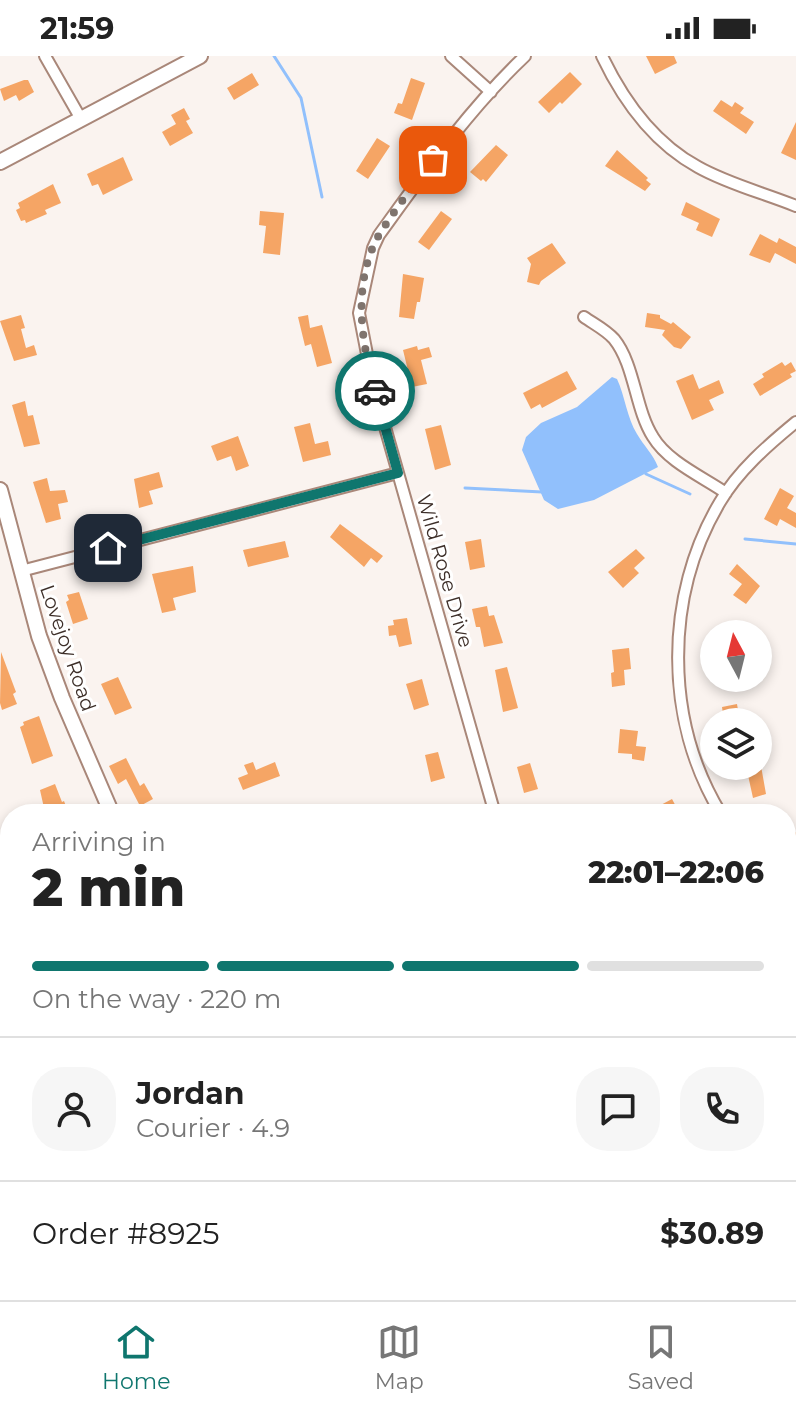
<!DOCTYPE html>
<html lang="en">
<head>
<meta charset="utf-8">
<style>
	:root { --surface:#fff; --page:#f6f6f6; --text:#222; --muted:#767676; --line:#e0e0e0; --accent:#0f766e }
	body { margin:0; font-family:Montserrat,sans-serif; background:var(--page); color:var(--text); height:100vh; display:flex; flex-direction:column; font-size:30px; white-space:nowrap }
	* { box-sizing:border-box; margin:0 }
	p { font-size:26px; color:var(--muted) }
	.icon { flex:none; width:44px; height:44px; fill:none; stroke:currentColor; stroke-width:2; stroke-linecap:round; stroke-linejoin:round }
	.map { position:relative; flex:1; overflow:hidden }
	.details { position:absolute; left:0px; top:748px; width:796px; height:496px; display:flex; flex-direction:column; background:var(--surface); border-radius:32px 32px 0 0; box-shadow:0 4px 12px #0003 }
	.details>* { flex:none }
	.needle { width:52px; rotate:353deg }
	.fabs { position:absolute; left:700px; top:564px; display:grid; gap:16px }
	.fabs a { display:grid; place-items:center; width:72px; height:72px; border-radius:50%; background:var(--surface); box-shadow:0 4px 12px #0003; font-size:40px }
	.pin { position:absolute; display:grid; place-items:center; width:68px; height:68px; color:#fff; margin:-34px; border-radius:16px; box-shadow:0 4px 12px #0006 }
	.courier { position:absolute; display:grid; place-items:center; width:80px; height:80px; margin:-40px; border:6px solid #0f766e; border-radius:50%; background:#fff; color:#222; box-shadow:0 2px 10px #0007 }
	.summary em { font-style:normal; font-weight:800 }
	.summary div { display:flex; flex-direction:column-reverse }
	.summary { display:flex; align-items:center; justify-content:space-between; height:136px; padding:0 32px }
	h1 { font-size:52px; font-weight:800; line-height:60px }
	.bar { display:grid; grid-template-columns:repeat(4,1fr); gap:12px 8px; align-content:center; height:96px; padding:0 32px }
	.bar i { height:10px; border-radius:6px; background:var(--line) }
	.bar .selected { background:var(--accent) }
	.bar p { grid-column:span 4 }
	.line { display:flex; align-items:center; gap:20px; padding:0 32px; border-top:2px solid var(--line) }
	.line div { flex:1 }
	.round { display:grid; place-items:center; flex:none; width:84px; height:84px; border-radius:32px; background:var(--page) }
	.status { display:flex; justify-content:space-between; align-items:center; height:56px; padding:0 40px; background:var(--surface); direction:ltr }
	.status svg { height:22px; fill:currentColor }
	.tab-bar { display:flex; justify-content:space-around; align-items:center; height:112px; border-top:2px solid var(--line); background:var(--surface); font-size:22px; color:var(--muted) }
	.tab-bar a { display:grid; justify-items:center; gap:4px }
	.tab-bar .selected { color:var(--accent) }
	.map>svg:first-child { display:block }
	.green { fill:#9eda8b }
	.water { fill:#91c0fc }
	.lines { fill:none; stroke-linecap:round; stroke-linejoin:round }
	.stream { stroke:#91c0fc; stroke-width:3 }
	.building { fill:#f5a565 }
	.service-casing { stroke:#a98779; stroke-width:9 }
	.minor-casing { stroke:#a98779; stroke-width:14 }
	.secondary-casing { stroke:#a98779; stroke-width:18 }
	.service { stroke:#fff; stroke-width:5 }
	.minor { stroke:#fff; stroke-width:10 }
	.secondary { stroke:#fff; stroke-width:14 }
	.done { stroke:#7f746e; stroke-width:8; stroke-dasharray:0 14.4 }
	.route { stroke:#0f766e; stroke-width:10 }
	.labels { text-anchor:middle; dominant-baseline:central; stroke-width:6; stroke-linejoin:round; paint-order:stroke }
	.street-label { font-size:20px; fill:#3d2f29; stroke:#fff }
</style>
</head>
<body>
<div class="status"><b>21:59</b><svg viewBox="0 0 49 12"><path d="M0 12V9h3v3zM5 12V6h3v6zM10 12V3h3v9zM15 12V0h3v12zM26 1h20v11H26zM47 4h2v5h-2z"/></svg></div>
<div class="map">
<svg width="796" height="1244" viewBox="0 0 796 1244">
	<rect width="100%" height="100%" fill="#faf3ef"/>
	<path class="green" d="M796,984V1180L786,1169V990Z
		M10,1151V1234H112L115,1244H0V1154Z"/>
	<path class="water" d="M612,321L617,323C625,340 627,362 637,378C644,390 653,398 658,411L594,444L558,453L544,444L522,394L526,381L541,367L577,351Z"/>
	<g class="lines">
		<path class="stream" d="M274,0L301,42L322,141
			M646,418L690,438
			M465,432L542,436
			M745,483L796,488"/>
	</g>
	<path class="building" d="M646,0H674L677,7L655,18Z
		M570,16L582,28L562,48L560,46L549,57L538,46Z
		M252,17L259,29L234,44L227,32Z
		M411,22L425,27L412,64L394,57L398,47L402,48Z
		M24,24H28L34,36L19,45L16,39L4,45L0,33Z
		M721,44L732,51L735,46L744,52L740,57L754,66L746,78L713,55Z
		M184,52L190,63L186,65L193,77L170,90L162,76L176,68L171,59Z
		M796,66V104L781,97Z
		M377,82L390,90L368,123L356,115Z
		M496,89L508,99L486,126L483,123L481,125L470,116Z
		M617,94L648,122L646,124L651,128L645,135L605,110Z
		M123,101L133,124L103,139L98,128L92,130L87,118Z
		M53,128L61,147L45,154L47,158L26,167L25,164L21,165L16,154L20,152L18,147Z
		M686,146L720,163L712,181L696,174L699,167L681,159Z
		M260,155L284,157L280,199L263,197L266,170L259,169Z
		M441,155L452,163L429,194L418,186Z
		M760,178L777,187L779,182L796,191V208L775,197L770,207L749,199Z
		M552,187L566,207L541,225L539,229L527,226L531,208L527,202Z
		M403,218L424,222L420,246H417L414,263L399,261Z
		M647,257L660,259V262L671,268L673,266L691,281L681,293L674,291L662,279L665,274L645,271Z
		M21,259L25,272L21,273L26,292L34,289L37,299L14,305L0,265Z
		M308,259L310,272L322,269L332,307L317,311L311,288L305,290L298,261Z
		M417,290L418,294L429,291L432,301L421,304L427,328L412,331L403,294Z
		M782,306L785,310L791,306L796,315L790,318L792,321L760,340L753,328L764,321L762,318Z
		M567,315L577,333L542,352L540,348L531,353L523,337Z
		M693,318L699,333L719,324L724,337L709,344L714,354L692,364L676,325Z
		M25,345L28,360L33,359L40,388L24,391L12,349Z
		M310,367L315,388L328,385L331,399L303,406L294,371Z
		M441,369L451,409L435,414L425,373Z
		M238,380L249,410L236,415L231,400L217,405L211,390Z
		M159,416L163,431L149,435L153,448L139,452L134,423Z
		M47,422L50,435L65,434L68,446L58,448L61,463L46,467L33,426Z
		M780,432L794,440L787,452L796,457V472L780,463L777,470L764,463Z
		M340,468L383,500L377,507L371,502L364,511L330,481Z
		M481,483L485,511L470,514L465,486Z
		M285,485L289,501L248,511L243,494Z
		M636,493L645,502L634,512L639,517L623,532L608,516Z
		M737,508L760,530L746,548L733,539L742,528L729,518Z
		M193,510L196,536L173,542L176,554L162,557L152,518Z
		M79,536L88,563L73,568L66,546L69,544L67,539Z
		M487,550L489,560L494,559L503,587L484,591L480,571H476L472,553Z
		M407,562L412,588L399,591L396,579L389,580L388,570L394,569L393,564Z
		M722,567L741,568V578H721Z
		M629,592L631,613L624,614L625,629L612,631L611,617L614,616L612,594Z
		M1,596L16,636L13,638L17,648L2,654L0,647Z
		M507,611L518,652L503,656L495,614Z
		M118,621L132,652L115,659L101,628Z
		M422,623L429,649L414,654L406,628Z
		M737,648L740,666H724L722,651Z
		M39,660L53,700L32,708L20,671L24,669L23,666Z
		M620,673L638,675L636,690L646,691L644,705L632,703V698L618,697Z
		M438,696L445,722L431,726L425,699Z
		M126,702L140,730L144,727L153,743L140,750L126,723L118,728L109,710Z
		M253,706L256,714L275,706L280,720L243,734L238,722L248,718L244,709Z
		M530,707L538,733L524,737L517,711Z
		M746,710H761L766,738L753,742Z
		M55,728L62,746L64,745L69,758H49L46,751L44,752L40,734Z
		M672,743L680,758H660L657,751Z
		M796,776V804L786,790V783Z
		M280,1234H309L286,1244Z
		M367,1234H399L376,1244H365L362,1236Z"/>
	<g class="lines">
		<g class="service-casing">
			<path id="service" d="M0,797L10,819
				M0,994L10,990
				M0,1129L10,1125"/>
		</g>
		<g class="minor-casing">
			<path id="minor" d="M45,0L81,63
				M451,0L491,36
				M602,0C623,44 654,87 698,111C728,128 764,137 796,150
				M584,261C594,268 606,274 614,283C635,309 635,353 653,381C668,406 703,421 726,437
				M21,515L398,417
				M282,758L295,755L304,758
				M495,758L373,329L359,257L373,192L379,179C424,117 469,53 525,0
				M721,758C664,664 664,540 720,446C738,415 768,389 796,366
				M786,852L796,866
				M786,879L796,871
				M669,1244L676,1234"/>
		</g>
		<g class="secondary-casing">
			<path id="secondary" d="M0,106L200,0
				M0,434L39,580L62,642L112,758
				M326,1234L330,1244"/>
		</g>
		<use href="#service" class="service"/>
		<use href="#minor" class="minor"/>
		<use href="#secondary" class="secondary"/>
	</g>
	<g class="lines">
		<path class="done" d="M375,335C361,286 352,226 379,179C395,153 415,128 433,104"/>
		<path class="route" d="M108,492L398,417L375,335"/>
	</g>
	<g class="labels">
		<g class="street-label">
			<text transform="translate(445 515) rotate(74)">Wild Rose Drive</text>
			<text transform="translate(68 592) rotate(71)">Lovejoy Road</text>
		</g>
	</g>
</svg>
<div class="fabs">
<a><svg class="needle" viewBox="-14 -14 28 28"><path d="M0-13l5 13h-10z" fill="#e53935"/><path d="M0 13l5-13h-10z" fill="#767676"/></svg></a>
<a><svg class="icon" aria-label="layers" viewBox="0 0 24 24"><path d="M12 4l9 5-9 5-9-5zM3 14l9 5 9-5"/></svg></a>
</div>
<div class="pin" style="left:433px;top:104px;background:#ea580c"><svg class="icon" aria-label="bag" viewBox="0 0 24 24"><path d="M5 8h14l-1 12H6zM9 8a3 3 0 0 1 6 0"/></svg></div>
<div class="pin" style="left:108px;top:492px;background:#1f2937"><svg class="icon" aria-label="home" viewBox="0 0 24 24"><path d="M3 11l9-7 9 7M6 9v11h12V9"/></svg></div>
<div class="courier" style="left:375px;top:335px"><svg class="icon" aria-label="car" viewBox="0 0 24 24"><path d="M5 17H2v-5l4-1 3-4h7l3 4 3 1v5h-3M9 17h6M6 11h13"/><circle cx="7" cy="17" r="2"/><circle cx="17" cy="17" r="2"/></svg></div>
<section class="details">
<div class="summary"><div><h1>2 min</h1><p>Arriving in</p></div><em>22:01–22:06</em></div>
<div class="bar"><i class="selected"></i><i class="selected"></i><i class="selected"></i><i></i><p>On the way · 220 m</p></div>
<div class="line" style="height:144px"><a class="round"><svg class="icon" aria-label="person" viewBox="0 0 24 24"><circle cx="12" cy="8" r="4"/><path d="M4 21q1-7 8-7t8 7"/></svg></a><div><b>Jordan</b><p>Courier · 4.9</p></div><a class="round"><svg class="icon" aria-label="chat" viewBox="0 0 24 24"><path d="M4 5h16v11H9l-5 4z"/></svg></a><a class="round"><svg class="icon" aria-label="phone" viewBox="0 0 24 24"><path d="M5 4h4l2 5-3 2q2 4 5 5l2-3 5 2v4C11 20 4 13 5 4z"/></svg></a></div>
<div class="line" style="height:104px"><div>Order #8925</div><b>$30.89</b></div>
</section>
</div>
<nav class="tab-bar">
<a class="selected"><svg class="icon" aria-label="home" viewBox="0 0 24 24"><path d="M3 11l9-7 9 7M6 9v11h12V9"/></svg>Home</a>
<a><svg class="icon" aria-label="map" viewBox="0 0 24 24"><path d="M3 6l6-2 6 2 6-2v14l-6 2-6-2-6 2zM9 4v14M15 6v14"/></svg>Map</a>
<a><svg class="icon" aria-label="saved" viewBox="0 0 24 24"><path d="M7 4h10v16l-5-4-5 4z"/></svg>Saved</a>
</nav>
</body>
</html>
